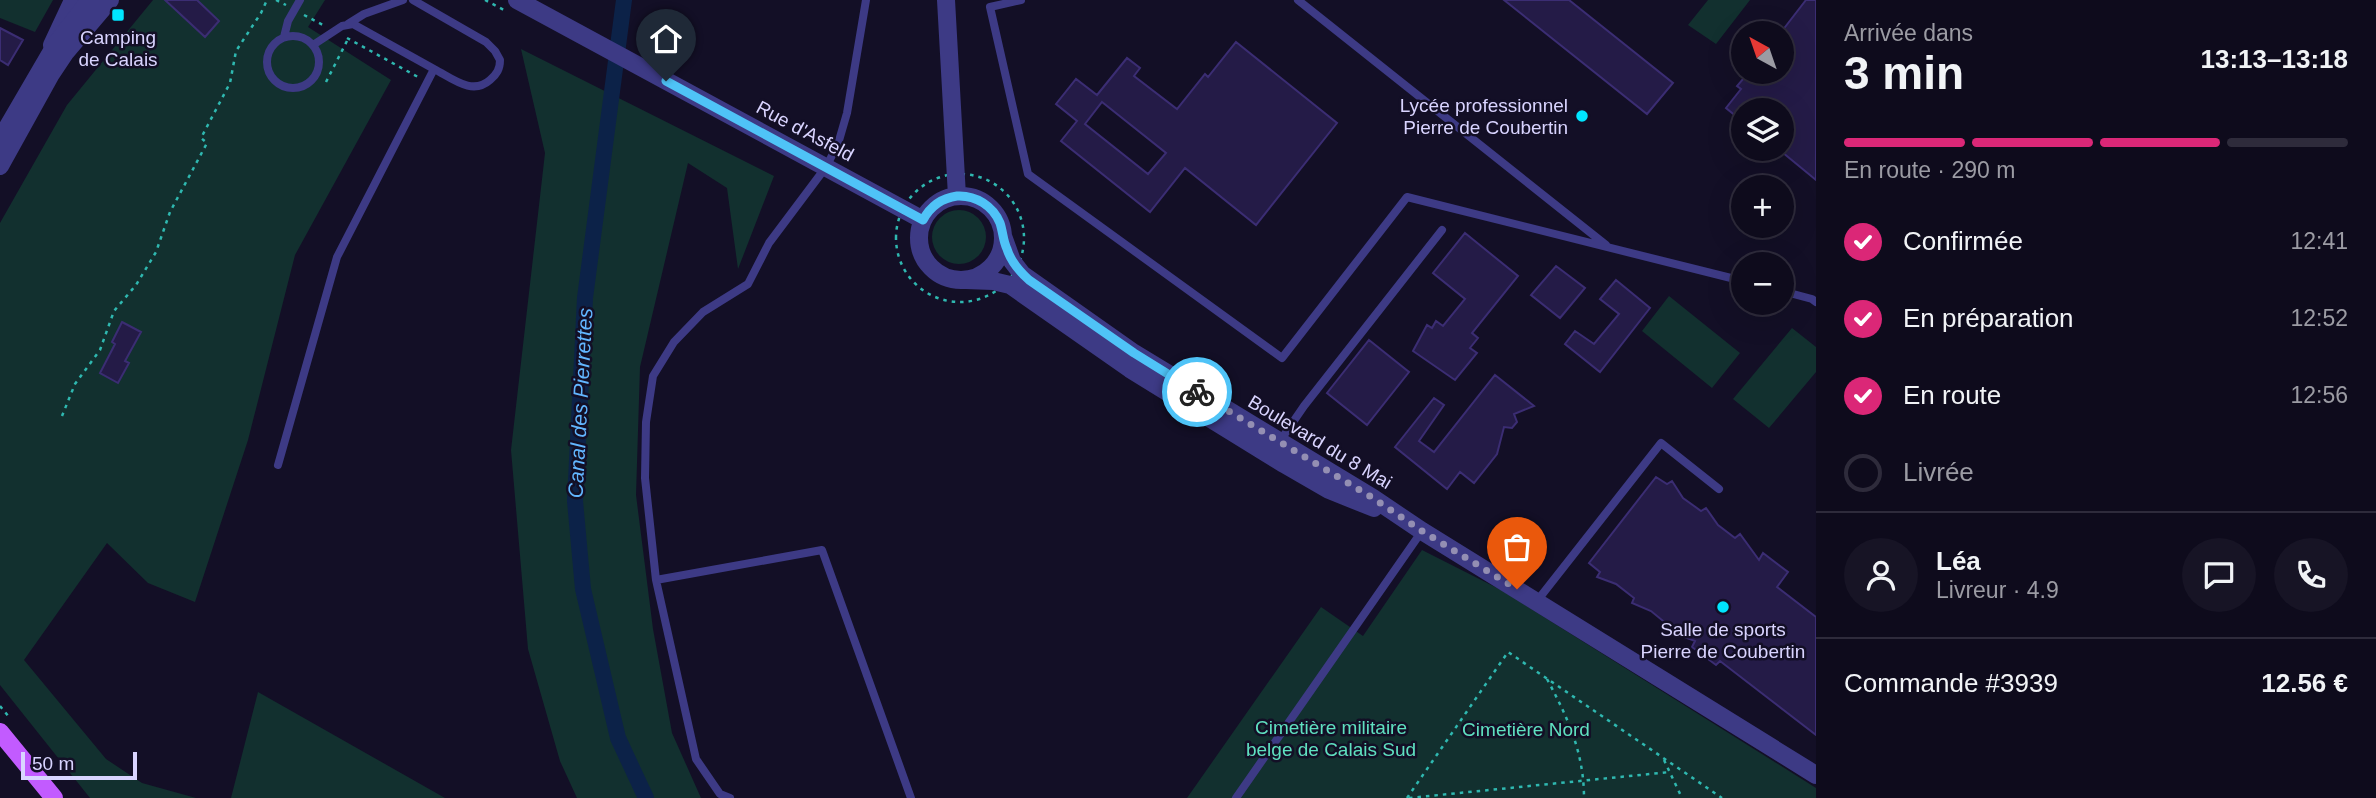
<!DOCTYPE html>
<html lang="fr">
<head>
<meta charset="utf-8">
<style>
	:root { --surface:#0e0b1c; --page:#171425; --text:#f1f3f6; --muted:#9b9ba3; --line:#2e2b3b; --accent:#db2777 }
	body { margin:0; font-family:Helvetica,sans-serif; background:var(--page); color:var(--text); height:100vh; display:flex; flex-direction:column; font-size:26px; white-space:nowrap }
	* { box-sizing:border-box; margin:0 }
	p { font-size:23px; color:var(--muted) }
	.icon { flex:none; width:38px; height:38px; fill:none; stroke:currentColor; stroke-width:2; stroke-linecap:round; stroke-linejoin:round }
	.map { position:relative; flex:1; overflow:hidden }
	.sheet { display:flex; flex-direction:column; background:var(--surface); width:560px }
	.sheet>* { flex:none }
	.needle { width:46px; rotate:320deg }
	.controls { position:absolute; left:1731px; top:21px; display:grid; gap:14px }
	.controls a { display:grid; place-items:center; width:63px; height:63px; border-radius:50%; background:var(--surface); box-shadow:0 7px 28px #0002,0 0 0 2px var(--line); font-size:35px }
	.scale { position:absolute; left:21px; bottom:18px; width:116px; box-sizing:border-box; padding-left:7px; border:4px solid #d9d4ff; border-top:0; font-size:19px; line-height:24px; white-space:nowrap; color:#d9d4ff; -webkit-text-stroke:5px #130f26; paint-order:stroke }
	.pin { position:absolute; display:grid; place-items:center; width:60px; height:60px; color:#fff; margin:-72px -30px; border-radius:50% 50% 50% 0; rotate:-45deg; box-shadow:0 0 7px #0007 }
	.pin .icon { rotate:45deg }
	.courier { position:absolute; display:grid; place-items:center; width:70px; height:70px; margin:-35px; border:5px solid #4fc3f7; border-radius:50%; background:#fff; color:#222; box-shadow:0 2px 9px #0007 }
	.headline em { font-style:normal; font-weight:700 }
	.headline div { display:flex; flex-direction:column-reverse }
	.headline { display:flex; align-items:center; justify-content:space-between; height:119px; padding:0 28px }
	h1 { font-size:46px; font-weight:700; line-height:52px }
	.bar { display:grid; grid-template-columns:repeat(4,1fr); gap:10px 7px; align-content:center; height:84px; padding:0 28px }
	.bar i { height:9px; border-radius:5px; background:var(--line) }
	.bar .active { background:var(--accent) }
	.bar p { grid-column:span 4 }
	.line { display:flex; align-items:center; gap:18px; padding:0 28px; border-top:2px solid var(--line) }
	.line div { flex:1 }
	.round { display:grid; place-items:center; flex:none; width:74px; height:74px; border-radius:37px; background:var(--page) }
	ol { padding:0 28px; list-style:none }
	li { display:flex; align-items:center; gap:21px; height:77px }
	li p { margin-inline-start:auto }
	li .icon { padding:7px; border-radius:50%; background:var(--accent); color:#fff; stroke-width:4 }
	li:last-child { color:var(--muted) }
	li i { width:38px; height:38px; border:4px solid var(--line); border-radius:50% }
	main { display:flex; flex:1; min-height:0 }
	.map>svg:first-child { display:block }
	.green { fill:#12302f }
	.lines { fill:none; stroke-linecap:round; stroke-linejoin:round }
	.canal { stroke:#0c2248; stroke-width:16 }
	.building { fill:#241b47; stroke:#3b2d73; stroke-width:2; fill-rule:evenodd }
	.path { stroke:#2fb8b0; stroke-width:2.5; stroke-dasharray:3.5 5; stroke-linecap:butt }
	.service { stroke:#3d3a85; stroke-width:8 }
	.minor { stroke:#3d3a85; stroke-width:16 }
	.tertiary { stroke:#3d3a85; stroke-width:18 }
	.primary { stroke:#c25bff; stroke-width:18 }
	.done { stroke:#948fb3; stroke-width:7; stroke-dasharray:0 12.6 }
	.route { stroke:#4fc3f7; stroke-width:9 }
	.poi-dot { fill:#00e5ff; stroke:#130f26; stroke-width:2.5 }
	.labels { text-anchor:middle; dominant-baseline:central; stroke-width:5; stroke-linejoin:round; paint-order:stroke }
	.poi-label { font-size:19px; fill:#d9d4ff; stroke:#130f26 }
	.street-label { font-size:19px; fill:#d9d4ff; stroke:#130f26 }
	.park-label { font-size:19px; fill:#5fe0c0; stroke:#130f26 }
	.water-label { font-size:21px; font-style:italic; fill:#62b6ff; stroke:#130f26 }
</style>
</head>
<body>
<main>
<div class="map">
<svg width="1816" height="798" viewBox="0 0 1816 798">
	<rect width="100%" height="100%" fill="#130f26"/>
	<path class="green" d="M0,0H53L35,32L0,18Z
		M153,0H325L308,27L391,80L295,255L248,440L195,602L148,583L107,543L24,660L106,759L142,783L196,798H90L0,685V223L67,105Z
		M1708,0H1750L1716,44L1688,25Z
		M521,49L774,176L738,269L727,188L688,163L640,367L636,495L653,629L672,733L701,798H577L560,761L528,649L511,450L545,153Z
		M932 237a27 27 0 1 1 54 0a27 27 0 1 1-54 0Z
		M1669,296L1740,353L1712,388L1642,331Z
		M1792,328L1816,347V372L1769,428L1733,399Z
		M1422,550L1501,590L1816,788V798H1187L1321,607L1363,636Z
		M258,692L445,798H231Z"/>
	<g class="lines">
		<path class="canal" d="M624,0L585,298L575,501L583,589L618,738L646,798"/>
	</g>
	<path class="building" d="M165,0H197L219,21L205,37Z
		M1504,0H1569L1673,83L1647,114Z
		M1806,0H1816V180L1782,152V110H1743V122L1726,108L1741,89L1737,86L1749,72H1782V31Z
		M0,28L23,40L8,65L0,60Z
		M1236,42L1337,123L1256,225L1185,168L1150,212L1061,141L1077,121L1056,104L1076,79L1097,95L1127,58L1140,68L1134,76L1177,109L1205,74L1208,77ZM1102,102L1166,153L1148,174L1085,124Z
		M1465,233L1518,276L1472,333L1478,338L1470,348L1477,353L1455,380L1413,351L1427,325L1432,328L1436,321L1443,326L1465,299L1433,273Z
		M1556,266L1585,288L1560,318L1531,295Z
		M1616,280L1650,308L1600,372L1565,344L1575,331L1594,344L1619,314L1600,299Z
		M122,322L141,332L125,361L129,363L118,383L100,373L115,344L112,342Z
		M1369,340L1409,372L1367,425L1327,393Z
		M1495,375L1534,406L1514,414L1517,422L1512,428L1504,427L1497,454L1474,483L1460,472L1447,489L1395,447L1434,398L1444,405L1419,441L1434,452Z
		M1656,477L1667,484L1672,481L1683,498L1701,511L1706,508L1718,525L1735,538L1740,534L1759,560L1763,553L1788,572L1777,587L1816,617V735L1720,661L1716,665L1692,647L1695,641L1666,630L1668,625L1651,611L1632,603L1634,598L1616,584L1597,577L1600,572L1589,563Z"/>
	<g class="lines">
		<path class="path" d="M276,0L286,5
			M485,0L504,10
			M304,15L323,25
			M347,38L418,77
			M326,82L348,39
			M896 238a64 64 0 1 1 128 0a64 64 0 1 1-128 0Z
			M62,416L75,384L100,350L114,311L136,285L156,252L170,212L207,143L201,138L230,83L236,51L261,13L267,0
			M1547,679C1568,718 1584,753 1584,798
			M0,706L9,717
			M1664,760L1682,798
			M1407,798L1508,652L1722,798
			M1409,798L1670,772"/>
		<path class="service" d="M413,0L486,42L495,51L500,60C500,69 497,74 490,80C472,96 452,78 434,69
			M866,0L847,113L838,144L826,167L769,243L748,284L703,312L674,342L653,376L646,422L645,478L656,580L822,550L911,798
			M1021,0L990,7L1028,174L1282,358L1407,197L1743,281
			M1298,0L1606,245
			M348,24L364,14L403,0
			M267 62a26 26 0 1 1 52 0a26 26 0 1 1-52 0Z
			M284,37L288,21L300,0
			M1782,291L1812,299L1816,302
			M1280,441L1304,406L1442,230
			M278,465L337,257L434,69L353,24L342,26L313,45
			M656,580L696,759L720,794L730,798
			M1537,601L1661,443L1719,489
			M1236,798L1422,531"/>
		<path class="minor" d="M51,45L72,0"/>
		<path class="tertiary" d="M517,0L923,220
			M946,0L957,196
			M0,140L56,44L90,0
			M0,166L51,74L65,53L110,0
			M919 238a42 42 0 1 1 84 0a42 42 0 1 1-84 0Z
			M1003,236L1012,261L1022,274L1134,353L1373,498L1422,531L1816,775
			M966,280L993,281L1010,285L1130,369L1284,464L1329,490L1374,508"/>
		<path class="primary" d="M0,732L54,798"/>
	</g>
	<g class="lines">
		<path class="done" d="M1197,392L1373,498L1422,531L1517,589"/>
		<path class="route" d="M666,81L923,220C930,207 942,198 957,196C976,195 993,206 1000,223C1003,232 1003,241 1007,249C1011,262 1019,271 1029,280L1134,353L1197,392"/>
	</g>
	<g class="poi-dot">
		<rect x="111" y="8" width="14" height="14" rx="3.5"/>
		<circle cx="1582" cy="116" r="7"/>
		<circle cx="1723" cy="607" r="7"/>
	</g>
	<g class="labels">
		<g class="poi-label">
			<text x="118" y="37">Camping<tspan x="118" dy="22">de Calais</tspan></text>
			<text x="1568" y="105" text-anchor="end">Lycée professionnel<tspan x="1568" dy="22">Pierre de Coubertin</tspan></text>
			<text x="1723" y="629">Salle de sports<tspan x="1723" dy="22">Pierre de Coubertin</tspan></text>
		</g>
		<g class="street-label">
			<text transform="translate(805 131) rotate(28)">Rue d'Asfeld</text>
			<text transform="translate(1320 442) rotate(31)">Boulevard du 8 Mai</text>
		</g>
		<g class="park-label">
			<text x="1331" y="727">Cimetière militaire<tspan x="1331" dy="22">belge de Calais Sud</tspan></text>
			<text x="1526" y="729">Cimetière Nord</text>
		</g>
		<g class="water-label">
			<text transform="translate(580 403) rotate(-87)">Canal des Pierrettes</text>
		</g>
	</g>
</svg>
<div class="controls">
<a><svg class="needle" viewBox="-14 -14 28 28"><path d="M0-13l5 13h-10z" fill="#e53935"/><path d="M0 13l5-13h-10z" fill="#9b9ba3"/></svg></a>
<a><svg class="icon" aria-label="layers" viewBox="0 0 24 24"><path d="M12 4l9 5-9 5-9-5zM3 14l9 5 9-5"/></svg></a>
<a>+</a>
<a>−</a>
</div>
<div class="scale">50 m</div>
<div class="pin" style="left:1517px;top:589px;background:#ea580c"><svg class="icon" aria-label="bag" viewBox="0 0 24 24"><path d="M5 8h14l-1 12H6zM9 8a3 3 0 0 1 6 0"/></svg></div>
<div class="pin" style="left:666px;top:81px;background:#1f2937"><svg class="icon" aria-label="home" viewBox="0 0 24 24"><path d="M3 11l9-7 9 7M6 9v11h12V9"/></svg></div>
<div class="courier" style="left:1197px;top:392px"><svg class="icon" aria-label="bike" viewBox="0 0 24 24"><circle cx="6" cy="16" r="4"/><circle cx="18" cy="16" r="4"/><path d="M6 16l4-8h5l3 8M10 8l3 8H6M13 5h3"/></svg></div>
</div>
<section class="sheet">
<div class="headline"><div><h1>3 min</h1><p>Arrivée dans</p></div><em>13:13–13:18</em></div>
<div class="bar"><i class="active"></i><i class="active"></i><i class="active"></i><i></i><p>En route · 290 m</p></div>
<ol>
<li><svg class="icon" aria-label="check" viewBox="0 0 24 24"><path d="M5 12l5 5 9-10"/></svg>Confirmée<p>12:41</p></li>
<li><svg class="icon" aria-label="check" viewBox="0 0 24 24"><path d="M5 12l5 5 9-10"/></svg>En préparation<p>12:52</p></li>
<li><svg class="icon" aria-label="check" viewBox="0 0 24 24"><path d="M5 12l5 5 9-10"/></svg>En route<p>12:56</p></li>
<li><i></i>Livrée</li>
</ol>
<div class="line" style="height:126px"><a class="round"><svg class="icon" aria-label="person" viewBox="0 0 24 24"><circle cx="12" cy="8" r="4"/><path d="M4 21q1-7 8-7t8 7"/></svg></a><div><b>Léa</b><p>Livreur · 4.9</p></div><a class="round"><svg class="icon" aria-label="chat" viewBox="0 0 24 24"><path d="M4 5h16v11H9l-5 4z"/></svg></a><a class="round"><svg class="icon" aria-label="phone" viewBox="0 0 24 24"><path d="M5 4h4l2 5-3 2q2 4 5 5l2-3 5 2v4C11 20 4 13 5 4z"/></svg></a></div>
<div class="line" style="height:91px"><div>Commande #3939</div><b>12.56 €</b></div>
</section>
</main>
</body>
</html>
